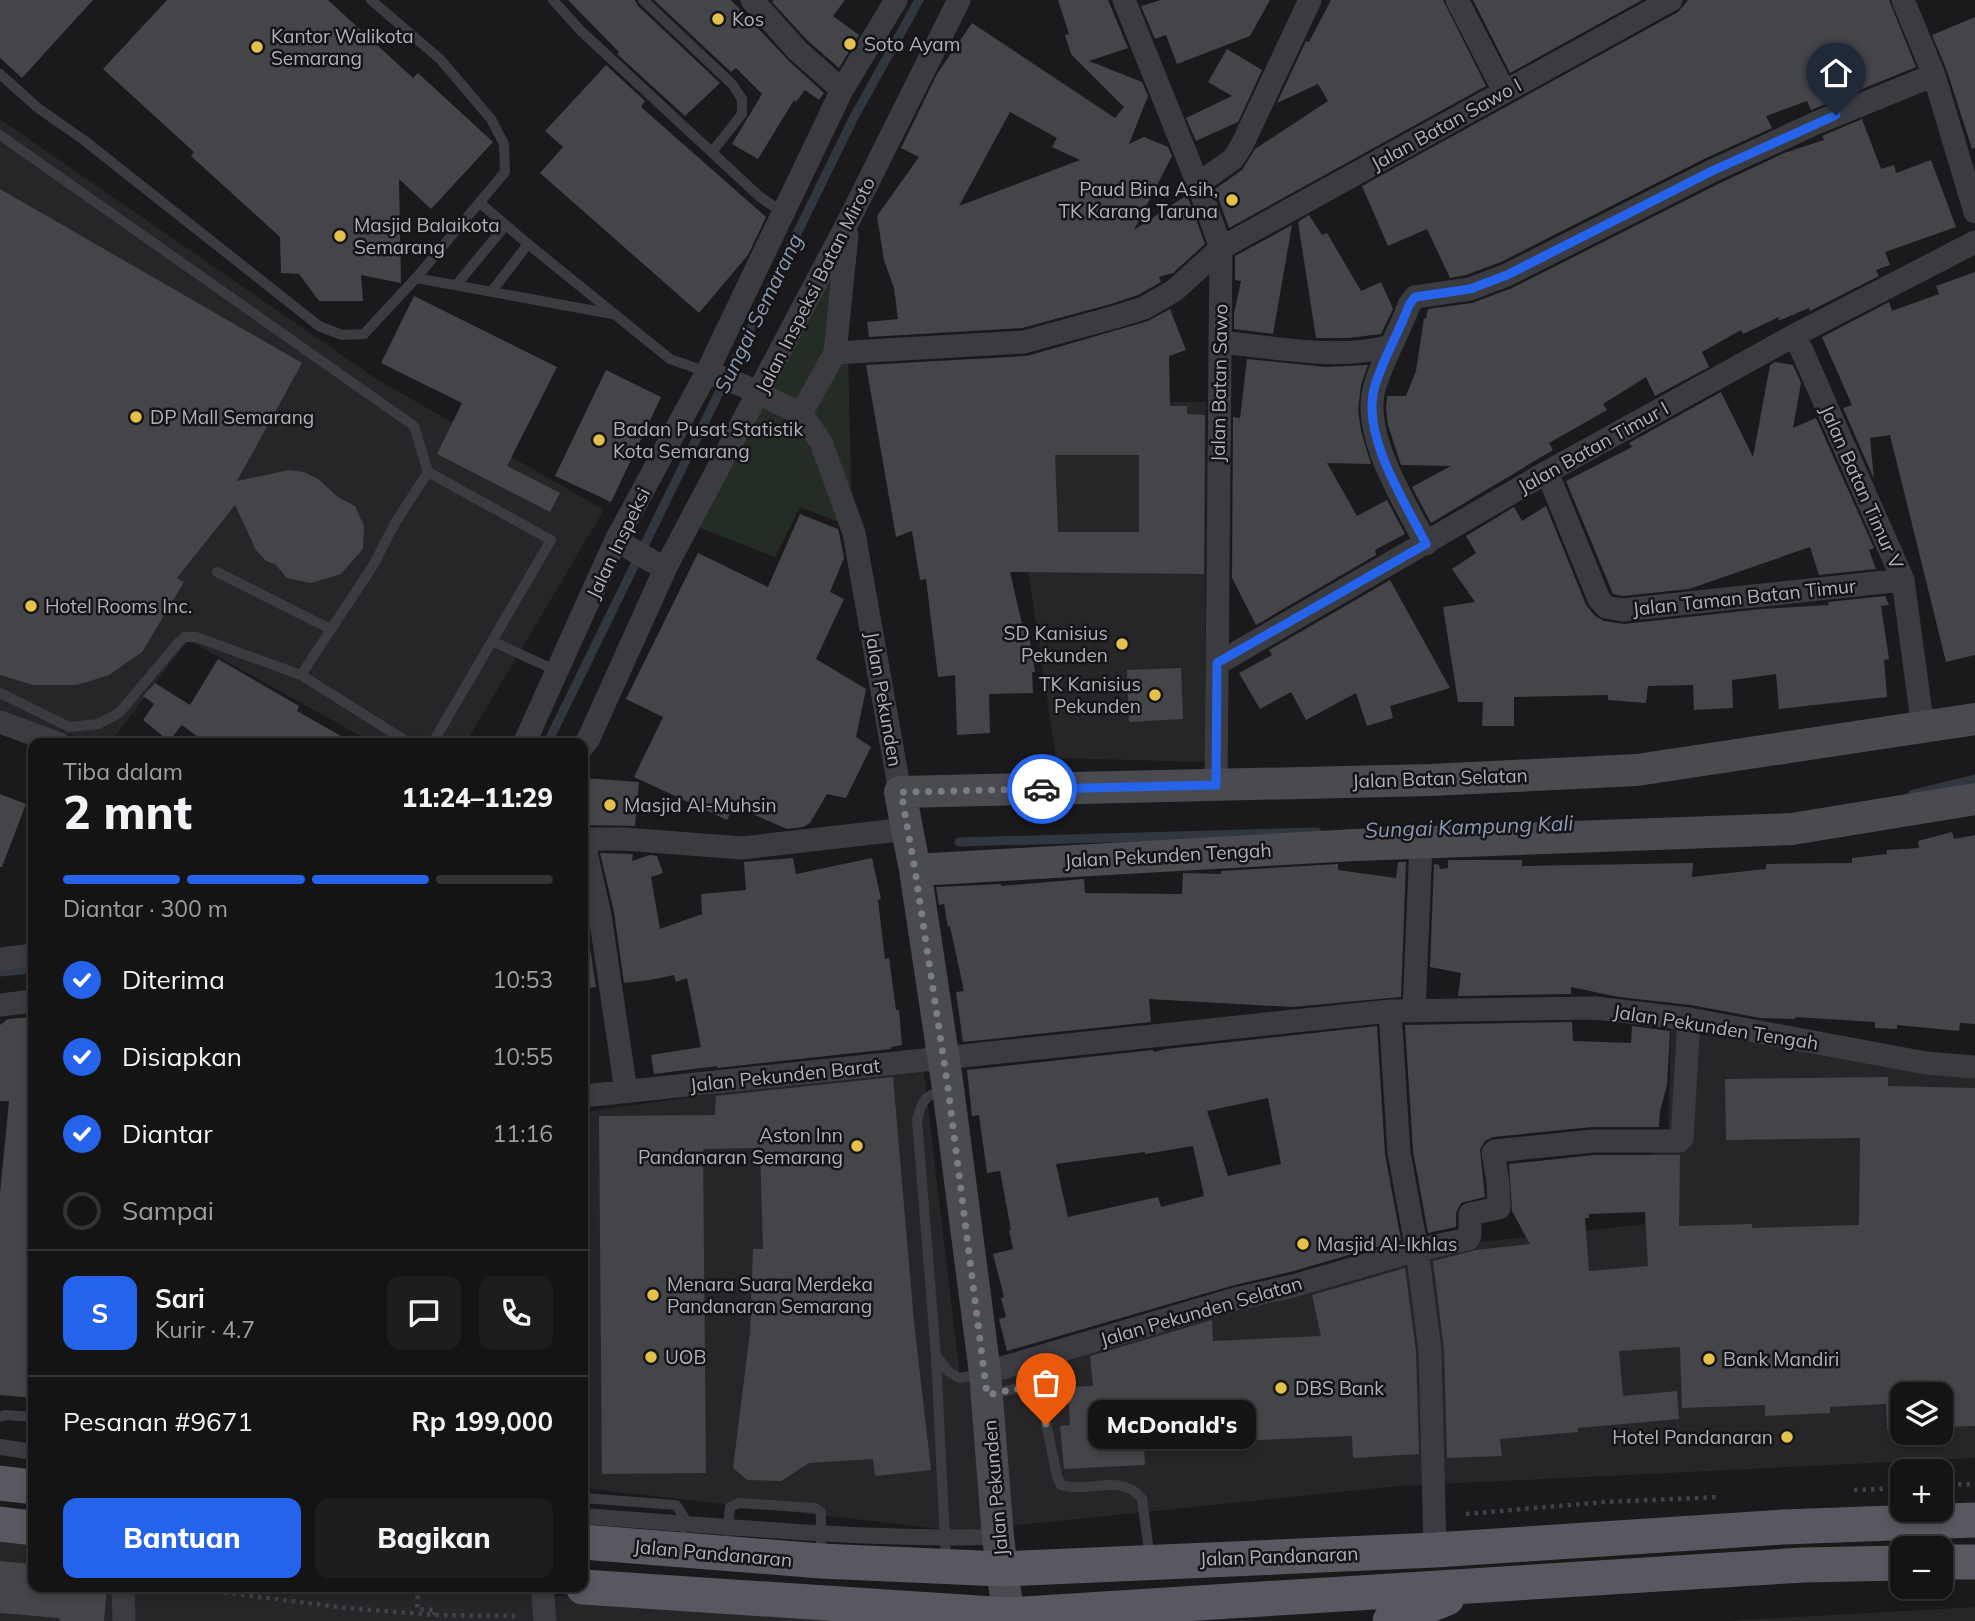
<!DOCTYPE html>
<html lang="id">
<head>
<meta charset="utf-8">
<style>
	:root { --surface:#141415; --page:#1d1d1e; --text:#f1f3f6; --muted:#9d9ea0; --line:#333334; --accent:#2563eb }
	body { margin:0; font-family:Mulish,sans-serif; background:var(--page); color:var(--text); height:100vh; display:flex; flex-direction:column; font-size:26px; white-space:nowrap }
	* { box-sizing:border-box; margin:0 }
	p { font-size:23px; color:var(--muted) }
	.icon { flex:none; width:38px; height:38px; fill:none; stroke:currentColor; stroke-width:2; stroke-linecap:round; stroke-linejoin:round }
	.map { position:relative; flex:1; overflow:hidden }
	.sheet { position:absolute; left:28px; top:738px; width:560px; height:854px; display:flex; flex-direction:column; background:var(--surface); border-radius:14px; box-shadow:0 4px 10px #0003,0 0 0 2px var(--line) }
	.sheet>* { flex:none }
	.buttons { position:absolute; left:1890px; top:1382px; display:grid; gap:14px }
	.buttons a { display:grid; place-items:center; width:63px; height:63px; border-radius:14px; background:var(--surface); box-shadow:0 4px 10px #0003,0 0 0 2px var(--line); font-size:35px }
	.pin { position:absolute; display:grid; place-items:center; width:60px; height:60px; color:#fff; margin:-72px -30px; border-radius:50% 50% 50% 0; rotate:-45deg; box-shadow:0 0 7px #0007 }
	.pin .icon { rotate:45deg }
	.courier { position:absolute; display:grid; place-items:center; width:70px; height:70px; margin:-35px; border:5px solid #2563eb; border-radius:50%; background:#fff; color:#222; box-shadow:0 2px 9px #0007 }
	.bubble { position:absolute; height:49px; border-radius:14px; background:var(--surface); box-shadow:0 4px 10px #0003,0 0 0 2px var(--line); font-size:23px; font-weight:800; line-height:49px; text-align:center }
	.summary em { font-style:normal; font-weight:800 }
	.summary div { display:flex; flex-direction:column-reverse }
	.summary { display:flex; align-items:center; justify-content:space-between; height:119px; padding:0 35px }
	h1 { font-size:46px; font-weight:800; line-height:52px }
	.bar { display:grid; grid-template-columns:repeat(4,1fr); gap:10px 7px; align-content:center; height:84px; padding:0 35px }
	.bar i { height:9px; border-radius:5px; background:var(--line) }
	.bar .selected { background:var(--accent) }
	.bar p { grid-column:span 4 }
	.line { display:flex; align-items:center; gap:18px; padding:0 35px; border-top:2px solid var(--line) }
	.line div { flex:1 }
	.round { display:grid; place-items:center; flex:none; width:74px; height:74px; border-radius:14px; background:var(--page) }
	ol { padding:0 35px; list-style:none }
	li { display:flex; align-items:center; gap:21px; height:77px }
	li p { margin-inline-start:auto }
	li .icon { padding:7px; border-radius:50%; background:var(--accent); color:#fff; stroke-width:4 }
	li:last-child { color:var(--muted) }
	li i { width:38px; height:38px; border:4px solid var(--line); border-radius:50% }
	.primary-button { display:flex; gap:14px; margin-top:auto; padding:14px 35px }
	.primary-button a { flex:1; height:80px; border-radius:14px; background:var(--accent); color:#fff; font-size:28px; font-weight:800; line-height:80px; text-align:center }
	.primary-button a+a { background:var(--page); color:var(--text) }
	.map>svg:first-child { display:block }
	.built { fill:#262629; fill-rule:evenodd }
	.green { fill:#242c26 }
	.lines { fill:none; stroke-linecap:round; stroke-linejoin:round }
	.stream { stroke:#31373f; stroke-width:9 }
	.building { fill:#444549; fill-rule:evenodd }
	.path { stroke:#414248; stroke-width:4.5; stroke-dasharray:3.5 5; stroke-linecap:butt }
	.service { stroke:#3b3c41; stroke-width:10 }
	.pedestrian { stroke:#3b3c41; stroke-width:16 }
	.minor { stroke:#3b3c41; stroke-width:23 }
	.secondary { stroke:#4a4a51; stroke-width:32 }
	.primary { stroke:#585860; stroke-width:35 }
	.done { stroke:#7a7c83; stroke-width:7; stroke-dasharray:0 12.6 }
	.route { stroke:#2563eb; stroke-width:9 }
	.poi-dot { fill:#e4c14a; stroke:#151517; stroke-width:2.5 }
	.labels { text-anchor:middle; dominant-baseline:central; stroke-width:5; stroke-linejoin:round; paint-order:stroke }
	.poi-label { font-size:19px; fill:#aeb0ba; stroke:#151517; text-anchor:start }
	.street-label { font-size:19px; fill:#aeb0ba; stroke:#151517 }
	.water-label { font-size:21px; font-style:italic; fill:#889ab2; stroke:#151517 }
</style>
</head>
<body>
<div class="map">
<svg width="1975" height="1621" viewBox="0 0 1975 1621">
	<rect width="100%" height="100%" fill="#1a1a1c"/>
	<path class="built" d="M0,119L375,378L604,510L465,744H375L188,640L109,744L94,742L25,722L0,711Z
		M1036,401L1206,402L1205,762L1056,758L1022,530Z
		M1671,1026L1975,1077V1458L1398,1486L959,1531L583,1488V1112L923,1065L960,1376L1374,1253L1657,1223L1650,1137L1668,1135ZM1902,1395H1941V1433H1902Z
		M0,1540L33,1545V1587H428L930,1621H0Z
		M1975,1607V1621H1727Z"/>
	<path class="green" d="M839,251L847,306L852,527L800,507L775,557L690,524Z"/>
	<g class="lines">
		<path class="stream" d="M547,744L854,117L919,0
			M1913,794L1975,779
			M959,842L1317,832
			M0,972L33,969"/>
	</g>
	<path class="building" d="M0,0H93L22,78L0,58Z
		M167,0H328L413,78L418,73L493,142L431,209L399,179L401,283L361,275L363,301H319L299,274L281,273L280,237L191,156L194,152L103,69Z
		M568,0H635L638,6L720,83L685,116L617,54L619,52Z
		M654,0H731L789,61L824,93L819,100L805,90L796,102L794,100L758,159L732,144L762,94L736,68L731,72Z
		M774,0H845L833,16L859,35L839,68L808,41L772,2Z
		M1058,0H1108L1128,48L1089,61L1142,82L1148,96L1129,144L1144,137L1168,147L1172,156L1134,230L1187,195L1205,244L1173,273L1159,277L1161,282L1138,295L1111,304L1022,328L869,337L867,322L898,319L894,288L884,260L877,216L919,157L901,148L937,74L972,23L1115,118L1124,107L1071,54L1065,35L1069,34ZM1010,112L1057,138L1052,147L1080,160L959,206Z
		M1161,0H1270L1250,36L1177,64L1166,35L1155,39L1141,6Z
		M1331,0H1443L1486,86L1229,228L1215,189L1242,170L1255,149L1328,101L1318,84L1277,103L1306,41L1309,42Z
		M1473,0H1642L1510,73Z
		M1688,0H1889L1916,67L1811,110L1807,101L1766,116L1772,128L1706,158L1501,262L1466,275L1450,278L1427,229L1388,246L1362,186L1678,12Z
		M1975,17V148L1972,149L1947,71L1932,35Z
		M1227,49L1262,70L1238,122L1196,141L1186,118L1232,96L1208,82Z
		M606,65L645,101L641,107L766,217L748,255L699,313L540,173L563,147L545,131Z
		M1862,119L1881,169L1894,165L1896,173L1931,160L1956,227L1885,252L1890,265L1876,270L1879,276L1810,311L1809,308L1778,321L1779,317L1743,334L1741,330L1702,352L1709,367L1655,396L1646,377L1603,404L1607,410L1549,443L1553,450L1431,523L1412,487L1451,466L1401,465L1388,425L1386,408L1387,396H1406L1416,371L1424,318L1426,319L1428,309L1472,303L1512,288L1718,184L1784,153L1824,140L1822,136Z
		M0,189L302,363L237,481L289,470L304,472L318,479L338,497L355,506L364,526L363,549L341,574L311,583L287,578L275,564L266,561L256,550L235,505L177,578L184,582L142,652L109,675L77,685H33L0,675Z
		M1309,215L1322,235L1327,233L1361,291L1381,282L1393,309L1381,334L1348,338H1316L1298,222Z
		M1292,225L1273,334L1234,329V314L1241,281L1235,280V256Z
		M1975,272V655L1946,662L1890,435L1870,438L1874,479L1843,408L1852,405L1822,337L1889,302L1892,311L1939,294L1936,286Z
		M414,296L557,367L507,466L560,493L550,512L437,454L462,403L381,363Z
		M1170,309L1186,350L1169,356L1170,406H1187V414L1205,415L1204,574L1010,572L1025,637L1029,636L1035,672H1032L1033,693L989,694L990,733L957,735L955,675L938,677L926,579L920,580L912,531L896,537L866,365L1027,356L1148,321ZM1055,455H1139V532H1058Z
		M1247,359L1326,367L1368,365L1361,385L1358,409L1361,431L1371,464L1327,463L1357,516L1387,500L1405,534L1375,550L1376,555L1256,625L1232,578L1233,417L1240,418Z
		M1775,362L1793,365L1801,383L1793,428L1816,418L1874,548L1869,550L1876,569L1819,575L1810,547L1689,589L1623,596L1613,594L1566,481L1632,447L1629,443L1721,392L1753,457L1770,365Z
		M606,370L661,397L611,502L555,476Z
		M1546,506L1586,605L1595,616L1604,621L1624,624L1761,609L1829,605L1828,602L1885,596L1889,605L1881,606L1889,659L1884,660L1887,697L1779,709L1776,674L1732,680L1733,708L1694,710L1693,685L1648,686L1646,703L1608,700V695L1514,697V726H1482L1483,702H1458L1443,607L1475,602L1452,569L1476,553L1466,536L1514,507L1522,521Z
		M800,514L838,529L840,537L844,558L830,592L844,599L816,659L866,689L856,737L871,747L846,798L827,794L810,823L803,827L787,829L734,806L727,820L634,777L663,717L626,699L698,553L768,587Z
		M1390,580L1450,688L1390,706L1393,718L1367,726L1356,693L1306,720L1291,692L1260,709L1239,673L1272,655L1269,650Z
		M218,659L299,706L297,711L355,744H207L182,725L169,741L143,720L154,704L143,696L155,683L190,705Z
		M1181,668L1183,719L1129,722L1127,670Z
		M583,778L639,782L635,826L583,825Z
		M0,794L26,804L2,867H0Z
		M1952,832L1954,839L1975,835V1024L1960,1023L1959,1031L1897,1025V1029L1875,1028V1022L1795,1017V1019L1760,1018L1691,1005L1619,997L1571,987V994L1458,996L1461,973L1430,967L1434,864L1439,865L1440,869L1448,868V860H1522V866L1693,863L1692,877L1766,869V864L1852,863V858L1887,854V850L1919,848L1918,841Z
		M600,853L633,854L632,861L650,855L657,856L663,873L651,877L660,929L702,914L701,894L746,890L744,862L793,858L796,874L872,858L881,899L878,900L885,959L889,958L896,1010H899L902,1045L891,1047V1049L717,1068V1066L654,1074L651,1055L701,1047L687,978L676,982L674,975L650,980L624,983L614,912Z
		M1398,862H1406L1401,997L1292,1007L1149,999L1151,1022L963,1042L956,992L964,991L950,926L948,927L944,904L939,905L936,887L1001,884V886L1084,879L1085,893L1182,894L1183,873L1221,874V871L1338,864V870L1396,878Z
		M583,902L596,987L583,989Z
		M33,1017V1398L0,1395V1193L9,1101H0V1025L8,1019Z
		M1572,1022L1573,1041L1631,1043L1632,1026L1670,1031L1667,1085L1660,1111L1659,1127H1592L1493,1137L1485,1141L1480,1149L1485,1197L1461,1203L1456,1213V1227L1428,1233L1413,1151L1405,1025Z
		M1377,1026L1385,1154L1401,1240L1290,1272L1231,1286L1007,1351L999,1319L1006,1317L1001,1298L1004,1297L993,1254L1013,1249L1009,1230H1011L1000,1171L987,1173L979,1115L972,1116L967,1070L1153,1050L1154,1052L1166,1049ZM1268,1098L1281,1164L1228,1176L1207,1111ZM1193,1146L1204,1196L1161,1207L1158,1197L1068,1217L1056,1164L1145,1152V1154Z
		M893,1077L914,1322L931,1470L875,1476L873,1459L809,1463L781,1481L747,1480L733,1468L750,1332L753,1249H763L760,1148L703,1149L706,1473L602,1474L599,1116L715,1115L716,1096Z
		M1888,1077V1086L1975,1088V1426L1941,1427V1395H1902V1429L1887,1430L1886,1404L1830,1407V1413L1765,1416V1405L1682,1408L1680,1347L1619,1351L1623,1396L1677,1391L1679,1419L1578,1428V1432L1500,1439L1502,1456L1447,1458L1444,1350L1433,1261L1476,1250L1530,1244L1512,1211L1509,1164L1594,1155H1680L1679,1226L1752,1224V1228L1859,1225L1860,1138L1726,1140L1725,1079ZM1645,1212L1648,1266L1589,1271L1585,1218H1589V1214Z
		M1405,1268L1416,1351L1419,1454L1353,1458L1352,1436L1235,1441L1234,1427L1143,1432L1145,1465L1064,1469L1060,1426L1070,1425L1068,1387L1093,1386L1090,1356L1212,1320L1213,1341L1321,1336L1312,1295Z
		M0,1561L33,1564V1587H107L104,1621H60L59,1618L0,1613Z"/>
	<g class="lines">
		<path class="path" d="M1941,1485L1975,1484
			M1854,1490L1902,1488
			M1466,1514L1604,1502L1720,1497
			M182,1587L346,1608L434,1615L519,1616
			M418,1587L417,1609L435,1610L434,1615"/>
		<path class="service" d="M553,0L581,31L760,197L782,212
			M643,0L732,84L742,99V114L712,152
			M0,74L38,108L85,141L319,326L342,335L364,334L416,278L505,172L504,144L491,119L440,59L371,0
			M0,135L414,426L428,472L551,540L432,744
			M480,203L528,244L670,359L707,372
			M416,278L612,314
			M457,284L505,226
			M492,291L528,244
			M217,572L330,629
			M492,641L557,671
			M301,675L374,564L395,523L428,472
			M0,693L69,727L98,724L119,713L178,643L185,637H196L301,675L411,744
			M945,1089C925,1096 922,1099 917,1120L936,1356L946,1561
			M936,1356L949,1372L959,1378L983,1374
			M989,1395C1011,1390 1024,1382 1041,1399L1057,1476L1061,1485C1088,1494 1122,1472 1142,1499L1150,1559
			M0,1417L5,1415L33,1417
			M583,1498L676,1505L685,1519L684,1528
			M727,1531L730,1507L739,1503L815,1508L821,1512V1557"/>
		<path class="pedestrian" d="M0,1447L33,1452
			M583,1516C721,1526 859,1540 998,1537"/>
		<path class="minor" d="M752,0L798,51L842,90
			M1124,0L1198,184L1221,248L1216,785
			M1457,0L1504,91
			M1903,0L1934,75L1975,212
			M1198,184L1233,159L1242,145L1310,0
			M847,235L835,353L801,414L821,442L854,533L900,792
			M1795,335L1903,580L1923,728
			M1220,342C1275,347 1336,361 1391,346
			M835,353L1024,342L1115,317L1144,308L1175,290L1221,248L1671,0
			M707,372L744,386L801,414
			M1547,472L1599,599L1606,607L1623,610L1903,580
			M616,540L655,563L666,567
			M1426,544C1405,502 1362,437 1374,389C1382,360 1399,333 1409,305L1415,297L1470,289L1507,275L1712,171L1816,123L1934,75
			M1217,664L1547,472L1795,335L1975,242
			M0,722L60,744
			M524,744L616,540L707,372L842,90L896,0
			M583,746L588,740L666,567L848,222L959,0
			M583,839H624L742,848L907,829
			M583,839L600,915L626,1091
			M0,959L33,955
			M0,1005L33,1001
			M1390,1011L1399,1153L1417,1250L1430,1350L1435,1550
			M1414,1011L1421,844
			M583,1096L1390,1011L1595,1008L1689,1019L1926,1063L1975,1067
			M985,1373L1235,1299L1293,1286L1417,1250L1468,1239L1470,1235V1214L1499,1208L1498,1182L1493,1153L1495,1151L1593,1141H1679L1682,1138L1689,1019
			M123,1587L124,1621
			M542,1587L545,1621"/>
		<path class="secondary" d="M915,870L1355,845L1792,829L1975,799
			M1009,1621L998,1537L985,1373L948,1088L915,870L900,792L1431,780L1637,770L1975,719"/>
		<path class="primary" d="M0,1483L33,1487
			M0,1524L33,1528
			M583,1542L821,1561L1002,1569L1435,1550L1783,1527L1975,1520
			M1941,1562H1975
			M583,1587L1008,1615L1803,1565L1902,1563
			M1390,1621L1447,1598"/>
	</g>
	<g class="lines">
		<path class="done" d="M1042,789L901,792L915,870L948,1088L987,1395C1027,1387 1036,1379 1046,1425"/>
		<path class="route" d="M1042,789L1216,785L1217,663L1426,544C1405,502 1362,437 1374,389C1382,360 1399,333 1409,305L1415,297L1470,289L1507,275L1712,171L1836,115"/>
	</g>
	<g class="poi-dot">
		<circle cx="718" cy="19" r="7"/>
		<circle cx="850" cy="44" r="7"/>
		<circle cx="257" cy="47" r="7"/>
		<circle cx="1232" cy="200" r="7"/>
		<circle cx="340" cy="236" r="7"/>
		<circle cx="136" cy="417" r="7"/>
		<circle cx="599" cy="440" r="7"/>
		<circle cx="31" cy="606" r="7"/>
		<circle cx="1122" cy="644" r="7"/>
		<circle cx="1155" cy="695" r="7"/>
		<circle cx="610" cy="805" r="7"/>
		<circle cx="857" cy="1146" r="7"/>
		<circle cx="1303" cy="1244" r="7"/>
		<circle cx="653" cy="1295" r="7"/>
		<circle cx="651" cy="1357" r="7"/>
		<circle cx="1709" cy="1359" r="7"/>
		<circle cx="1281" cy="1388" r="7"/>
		<circle cx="1787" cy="1437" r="7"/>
	</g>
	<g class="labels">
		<g class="poi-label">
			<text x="732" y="19">Kos</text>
			<text x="271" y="36">Kantor Walikota<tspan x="271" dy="22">Semarang</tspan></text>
			<text x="864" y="44">Soto Ayam</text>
			<text x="1218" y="189" text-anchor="end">Paud Bina Asih,<tspan x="1218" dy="22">TK Karang Taruna</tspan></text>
			<text x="354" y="225">Masjid Balaikota<tspan x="354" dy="22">Semarang</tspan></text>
			<text x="150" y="417">DP Mall Semarang</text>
			<text x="613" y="429">Badan Pusat Statistik<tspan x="613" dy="22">Kota Semarang</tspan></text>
			<text x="45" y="606">Hotel Rooms Inc.</text>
			<text x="1108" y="633" text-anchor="end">SD Kanisius<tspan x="1108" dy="22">Pekunden</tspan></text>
			<text x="1141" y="684" text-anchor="end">TK Kanisius<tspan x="1141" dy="22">Pekunden</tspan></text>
			<text x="624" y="805">Masjid Al-Muhsin</text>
			<text x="843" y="1135" text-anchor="end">Aston Inn<tspan x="843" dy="22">Pandanaran Semarang</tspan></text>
			<text x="1317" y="1244">Masjid Al-Ikhlas</text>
			<text x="667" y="1284">Menara Suara Merdeka<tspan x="667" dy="22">Pandanaran Semarang</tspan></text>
			<text x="665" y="1357">UOB</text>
			<text x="1723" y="1359">Bank Mandiri</text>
			<text x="1295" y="1388">DBS Bank</text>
			<text x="1773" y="1437" text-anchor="end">Hotel Pandanaran</text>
		</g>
		<g class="street-label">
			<text transform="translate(1446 124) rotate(-29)">Jalan Batan Sawo I</text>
			<text transform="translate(815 285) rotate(-63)">Jalan Inspeksi Batan Miroto</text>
			<text transform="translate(1219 383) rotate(-89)">Jalan Batan Sawo</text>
			<text transform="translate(1593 447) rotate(-29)">Jalan Batan Timur I</text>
			<text transform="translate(1862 487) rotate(66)">Jalan Batan Timur V</text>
			<text transform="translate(618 543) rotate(-64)">Jalan Inspeksi</text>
			<text transform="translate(1744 597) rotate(-6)">Jalan Taman Batan Timur</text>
			<text transform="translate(884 699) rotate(80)">Jalan Pekunden</text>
			<text transform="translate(1440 778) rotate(-2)">Jalan Batan Selatan</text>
			<text transform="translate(1168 855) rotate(-3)">Jalan Pekunden Tengah</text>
			<text transform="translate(1716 1027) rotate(9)">Jalan Pekunden Tengah</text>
			<text transform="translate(785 1075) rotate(-6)">Jalan Pekunden Barat</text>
			<text transform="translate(1201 1311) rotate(-16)">Jalan Pekunden Selatan</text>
			<text transform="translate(995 1488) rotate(-95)">Jalan Pekunden</text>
			<text transform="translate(713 1553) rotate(5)">Jalan Pandanaran</text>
			<text transform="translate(1279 1556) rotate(-2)">Jalan Pandanaran</text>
		</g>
		<g class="water-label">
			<text transform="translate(758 313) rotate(-64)">Sungai Semarang</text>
			<text transform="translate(1469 826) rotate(-2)">Sungai Kampung Kali</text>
		</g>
	</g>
</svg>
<div class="buttons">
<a><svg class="icon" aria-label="layers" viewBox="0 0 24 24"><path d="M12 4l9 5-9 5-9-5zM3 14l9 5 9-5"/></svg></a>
<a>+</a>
<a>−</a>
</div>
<div class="pin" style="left:1046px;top:1425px;background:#ea580c"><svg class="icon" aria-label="bag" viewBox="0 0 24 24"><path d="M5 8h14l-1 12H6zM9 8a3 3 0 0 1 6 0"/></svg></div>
<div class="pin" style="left:1836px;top:115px;background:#1f2937"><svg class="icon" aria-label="home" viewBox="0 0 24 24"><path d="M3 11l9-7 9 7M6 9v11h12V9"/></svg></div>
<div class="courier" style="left:1042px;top:789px"><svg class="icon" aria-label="car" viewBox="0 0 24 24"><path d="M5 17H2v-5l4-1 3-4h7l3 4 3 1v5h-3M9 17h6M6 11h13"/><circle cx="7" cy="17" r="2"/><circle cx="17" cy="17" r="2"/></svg></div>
<div class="bubble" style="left:1088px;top:1400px;width:168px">McDonald's</div>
<section class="sheet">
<div class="summary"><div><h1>2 mnt</h1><p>Tiba dalam</p></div><em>11:24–11:29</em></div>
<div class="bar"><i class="selected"></i><i class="selected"></i><i class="selected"></i><i></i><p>Diantar · 300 m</p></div>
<ol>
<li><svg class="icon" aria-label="check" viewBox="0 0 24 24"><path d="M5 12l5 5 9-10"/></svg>Diterima<p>10:53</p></li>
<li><svg class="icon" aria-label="check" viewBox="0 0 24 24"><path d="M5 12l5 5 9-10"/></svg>Disiapkan<p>10:55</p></li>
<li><svg class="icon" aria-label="check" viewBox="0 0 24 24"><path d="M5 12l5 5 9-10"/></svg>Diantar<p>11:16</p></li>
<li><i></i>Sampai</li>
</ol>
<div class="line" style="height:126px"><b class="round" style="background:var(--accent);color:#fff">S</b><div><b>Sari</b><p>Kurir · 4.7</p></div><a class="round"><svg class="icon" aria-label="chat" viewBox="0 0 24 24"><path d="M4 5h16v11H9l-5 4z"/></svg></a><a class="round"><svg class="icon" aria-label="phone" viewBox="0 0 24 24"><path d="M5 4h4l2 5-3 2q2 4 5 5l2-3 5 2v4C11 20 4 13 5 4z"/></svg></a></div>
<div class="line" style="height:91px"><div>Pesanan #9671</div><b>Rp 199,000</b></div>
<div class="primary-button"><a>Bantuan</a><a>Bagikan</a></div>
</section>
</div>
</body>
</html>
